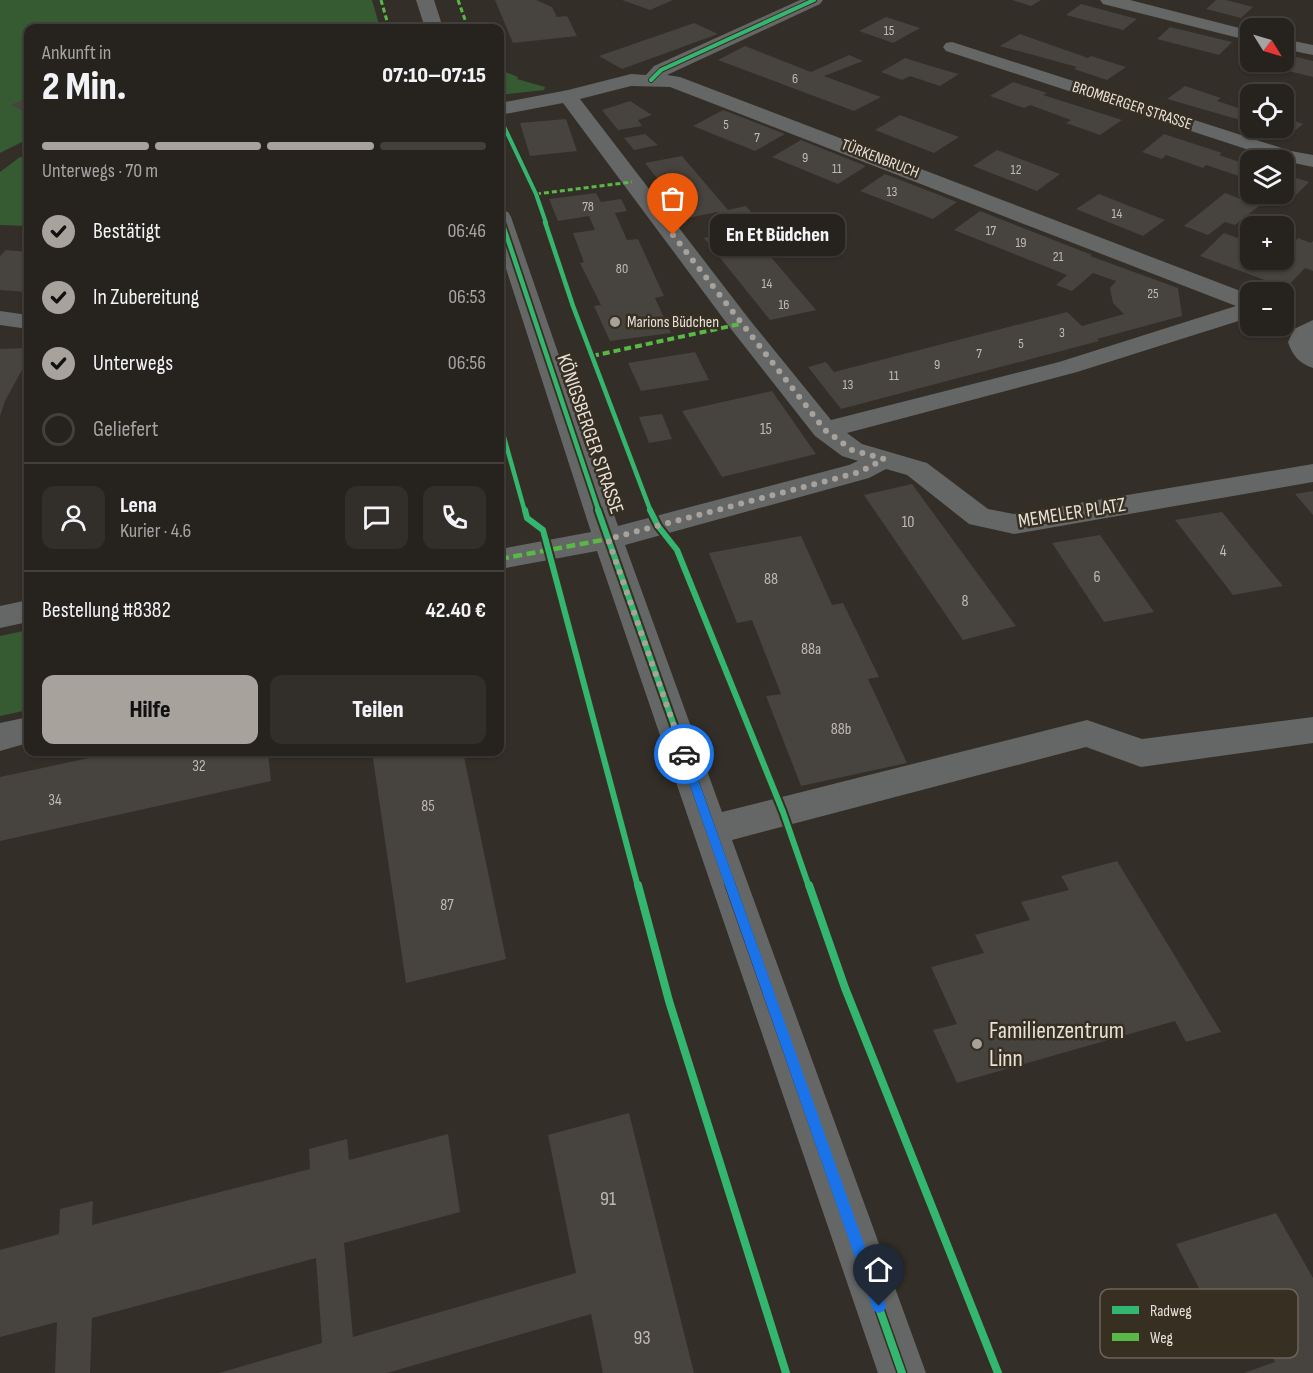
<!DOCTYPE html>
<html lang="de">
<head>
<meta charset="utf-8">
<style>
	:root { --surface:#26221e; --page:#322f2b; --text:#f1f3f6; --muted:#a4a4a4; --line:#423f3c; --accent:#a8a29c }
	body { margin:0; font-family:"Sofia Sans Condensed",sans-serif; background:var(--page); color:var(--text); height:100vh; display:flex; flex-direction:column; font-size:22px; white-space:nowrap }
	* { box-sizing:border-box; margin:0 }
	p { font-size:20px; color:var(--muted) }
	.icon { flex:none; width:33px; height:33px; fill:none; stroke:currentColor; stroke-width:2; stroke-linecap:round; stroke-linejoin:round }
	.map { position:relative; flex:1; overflow:hidden }
	.panel { position:absolute; left:24px; top:24px; width:480px; height:732px; display:flex; flex-direction:column; background:var(--surface); border-radius:12px; box-shadow:0 2px 4px #0004,0 0 0 2px var(--line) }
	.panel>* { flex:none }
	.needle { width:39px; rotate:127deg }
	.buttons { position:absolute; left:1240px; top:18px; display:grid; gap:12px }
	.buttons a { display:grid; place-items:center; width:54px; height:54px; border-radius:12px; background:var(--surface); box-shadow:0 2px 4px #0004,0 0 0 2px var(--line); font-size:30px }
	.pin { position:absolute; display:grid; place-items:center; width:51px; height:51px; color:#fff; margin:-62px -26px; border-radius:50% 50% 50% 0; rotate:-45deg; box-shadow:0 0 6px #0007 }
	.pin .icon { rotate:45deg }
	.courier { position:absolute; display:grid; place-items:center; width:60px; height:60px; margin:-30px; border:4px solid #1a73e8; border-radius:50%; background:#fff; color:#222; box-shadow:0 2px 8px #0007 }
	.bubble { position:absolute; height:42px; border-radius:12px; background:var(--surface); box-shadow:0 2px 4px #0004,0 0 0 2px var(--line); font-size:20px; font-weight:800; line-height:42px; text-align:center }
	.headline em { font-style:normal; font-weight:800 }
	.headline div { display:flex; flex-direction:column-reverse }
	.headline { display:flex; align-items:center; justify-content:space-between; height:102px; padding:0 18px }
	h1 { font-size:39px; font-weight:800; line-height:45px }
	.bar { display:grid; grid-template-columns:repeat(4,1fr); gap:9px 6px; align-content:center; height:72px; padding:0 18px }
	.bar i { height:8px; border-radius:4px; background:var(--line) }
	.bar .on { background:var(--accent) }
	.bar p { grid-column:span 4 }
	.line { display:flex; align-items:center; gap:15px; padding:0 18px; border-top:2px solid var(--line) }
	.line div { flex:1 }
	.round { display:grid; place-items:center; flex:none; width:63px; height:63px; border-radius:12px; background:var(--page) }
	ol { padding:0 18px; list-style:none }
	li { display:flex; align-items:center; gap:18px; height:66px }
	li p { margin-inline-start:auto }
	li .icon { padding:6px; border-radius:50%; background:var(--accent); color:#111; stroke-width:4 }
	li:last-child { color:var(--muted) }
	li i { width:33px; height:33px; border:3px solid var(--line); border-radius:50% }
	.button { display:flex; gap:12px; margin-top:auto; padding:12px 18px }
	.button a { flex:1; height:69px; border-radius:12px; background:var(--accent); color:#111; font-size:24px; font-weight:800; line-height:69px; text-align:center }
	.button a+a { background:var(--page); color:var(--text) }
	.map>svg:first-child { display:block }
	.green { fill:#365b33 }
	.building { fill:#47433e }
	.lines { fill:none; stroke-linecap:round; stroke-linejoin:round }
	.minor { fill:#656666; fill-rule:evenodd }
	.quiet-far2 { stroke:#58b947; stroke-width:3; stroke-dasharray:5 3; stroke-linecap:butt }
	.quiet-far1 { stroke:#58b947; stroke-width:4; stroke-dasharray:7 4; stroke-linecap:butt }
	.quiet { stroke:#58b947; stroke-width:4.5; stroke-dasharray:9 4.5; stroke-linecap:butt }
	.cycleway-far3-casing { stroke:#382f23; stroke-width:6 }
	.cycleway-far2-casing { stroke:#382f23; stroke-width:8 }
	.cycleway-far1-casing { stroke:#382f23; stroke-width:10 }
	.cycleway-casing { stroke:#382f23; stroke-width:11 }
	.cycleway-far3 { stroke:#33b770; stroke-width:4 }
	.cycleway-far2 { stroke:#33b770; stroke-width:4.5 }
	.cycleway-far1 { stroke:#33b770; stroke-width:6 }
	.cycleway { stroke:#33b770; stroke-width:8 }
	.route { fill:#1a73e8 }
	.done { stroke:#a8a29c; stroke-width:6; stroke-dasharray:0 10.8 }
	.poi-dot { fill:#a8a29c; stroke:#382f23; stroke-width:2 }
	.labels { text-anchor:middle; dominant-baseline:central; stroke-width:5; stroke-linejoin:round; paint-order:stroke }
	.far-number-label { font-size:14px; fill:#bfbab3 }
	.far-street-label { font-size:16px; fill:#e7e1da; stroke:#382f23 }
	.far-poi-label { font-size:16px; fill:#e7e1da; stroke:#382f23; text-anchor:start }
	.number-label { font-size:16px; fill:#bfbab3 }
	.street-label { font-size:20px; fill:#e7e1da; stroke:#382f23 }
	.near-number-label { font-size:20px; fill:#bfbab3 }
	.near-poi-label { font-size:24px; fill:#e7e1da; stroke:#382f23; text-anchor:start }
	.key { fill:#382f23; stroke:#6d645a; stroke-width:1.5 }
	.key-label { font-size:16px; fill:#e7e1da }
</style>
</head>
<body>
<div class="map">
<svg width="1313" height="1373" viewBox="0 0 1313 1373">
	<rect width="100%" height="100%" fill="#332e28"/>
	<path class="green" d="M0,0H372L380,28H28V142L24,141L0,153Z
		M500,70L518,77L517,79L545,87L544,90L500,95Z
		M20,157L28,158V226L0,225V172Z
		M28,630V710L0,716V636Z"/>
	<path class="building" d="M495,0H536L552,7L557,17L567,16L577,36L513,43Z
		M622,0H673L650,10Z
		M1012,0H1041L1031,6Z
		M1216,0H1226L1253,7L1241,18L1206,9Z
		M1081,4L1137,19L1123,30L1066,15Z
		M886,17L920,28L893,43L859,31Z
		M694,23L718,34L622,69L599,56Z
		M1170,27L1232,42L1219,55L1157,39Z
		M1020,34L1088,58L1091,56L1126,67L1107,80L1074,69L1077,67L1000,46Z
		M745,46L811,72L849,55L863,61L824,76L881,97L854,111L718,60Z
		M1284,54L1313,61V77L1255,63L1284,62Z
		M905,58L937,68L959,74L940,86L910,76L902,80L881,72Z
		M1013,82L1047,93L1043,95L1122,120L1100,135L1066,123L1071,120L1030,105L1024,108L990,96Z
		M1185,86L1221,98L1217,101L1251,112V123L1167,99Z
		M28,98V113L11,105Z
		M630,101L652,115L638,120L642,126L618,130L602,110Z
		M723,110L785,134L755,151L693,126Z
		M900,115L959,137L934,153L875,130Z
		M1284,117L1303,124L1286,138L1255,128H1284Z
		M566,119L577,151L530,156L520,123Z
		M645,134L658,145L634,150L624,138Z
		M1164,134L1222,153L1219,155L1251,166V180L1206,165L1203,168L1166,155L1162,159L1142,152Z
		M801,140L866,166L838,184L772,157Z
		M997,150L1060,174L1037,191L973,166Z
		M682,156L728,210L746,206L764,227L748,230L816,310L770,320L704,238L734,232L717,212L688,218L645,163Z
		M885,174L957,202L933,219L860,191Z
		M1284,174L1309,182L1293,198L1284,195Z
		M596,193L601,202L621,199L627,211L615,213L627,240L638,239L664,296L655,298L671,333L610,341L594,306L601,305L580,263L584,262L573,233L595,230L589,216L558,221L549,199Z
		M1225,193L1259,206L1235,225L1225,222L1208,235L1184,226Z
		M1099,194L1165,220L1143,236L1076,209Z
		M980,211L1092,255L1090,256L1178,288L1182,316L1097,339L1099,341L841,409L808,367L826,362L834,372L1067,312L1082,326L1124,314L1113,303L1110,288L1116,281L1093,273L1072,291L1056,285L1067,275L954,230Z
		M1224,233L1246,241L1244,244L1251,246V260H1284V253L1298,238L1311,243L1313,241V271L1305,268L1286,288L1200,256Z
		M6,250L28,252V292L0,290V256Z
		M28,348V359L5,401L0,416V349Z
		M695,352L709,380L641,391L628,363Z
		M772,391L816,454L722,477L682,411Z
		M662,414L672,439L649,443L639,417Z
		M912,484L1016,626L963,640L864,495Z
		M1313,491V515L1295,494Z
		M1222,512L1283,586L1233,595L1175,520Z
		M1100,535L1154,612L1104,622L1052,543Z
		M801,536L832,605L843,603L879,677L868,679L907,763L801,786L766,696L781,694L752,620L737,623L709,553Z
		M117,752H268L271,781L0,841V777Z
		M372,752H463L506,959L406,983Z
		M1117,861L1221,1032L1186,1042L1175,1021L957,1083L933,1030L957,1024L931,967L984,953L975,935L1030,920L1021,902L1069,890L1061,876Z
		M629,1113L694,1373H603L591,1314L387,1373H219L322,1343L316,1258L92,1318L90,1373H55L57,1322L0,1337V1250L59,1234L60,1209L93,1201L92,1225L310,1169L309,1149L347,1139L349,1160L448,1134L460,1212L344,1243L353,1337L576,1273L548,1135Z
		M1276,1213L1313,1278V1373H1244L1275,1362L1242,1300L1211,1311L1176,1244Z"/>
	<g class="lines">
		<path class="minor" d="M416,0H434L443,28H425Z
			M800,0H823L820,4L667,75L680,77L1251,295V317L1077,372L847,433L862,444L927,463L988,509L1014,514L1313,464V482L1014,534L969,524L907,475L886,469L869,478L625,545L722,812L1087,720L1142,739L1313,717V743L1141,767L1086,747L732,840L926,1373H878L597,551L500,569V549L591,532L500,250V210L508,212L511,217L618,526L849,465L858,461L842,456L815,436L731,329L563,103L500,115V103L568,90L631,74L646,75L654,66ZM631,86L670,87L1236,306L1059,362L831,420L749,319L580,99Z
			M1100,0H1130L1251,31V41L1103,4Z
			M1284,39L1313,45V55L1284,49Z
			M952,42L1291,151L1313,155V167L1280,160L946,51L943,47L946,43Z
			M0,311L28,315V329L0,325Z
			M1313,320V368C1300,364 1292,355 1288,342L1294,329Z
			M28,600V622L0,628V606Z
			M28,717V743L0,751V723Z"/>
		<path class="quiet-far2" d="M381,0L389,28
			M458,0L468,28
			M536,194L632,182"/>
		<path class="quiet-far1" d="M592,356L740,324"/>
		<path class="quiet" d="M500,559L608,539"/>
		<g class="cycleway-far3-casing">
			<path id="cycleway-far3" d="M651,80L661,70L814,0
				M500,118L536,194L546,223
				M500,217L502,223"/>
		</g>
		<g class="cycleway-far2-casing">
			<path id="cycleway-far2" d="M502,222L599,512
				M545,222L573,306L651,512
				M500,423L525,512"/>
		</g>
		<g class="cycleway-far1-casing">
			<path id="cycleway-far1" d="M525,510L527,518L543,530L638,887
				M598,510L731,887
				M650,510L658,526L677,550L783,812L809,887"/>
		</g>
		<g class="cycleway-casing">
			<path id="cycleway" d="M638,885L669,1001L786,1373
				M730,885L902,1373
				M809,885L845,988L998,1373"/>
		</g>
		<use href="#cycleway-far3" class="cycleway-far3"/>
		<use href="#cycleway-far2" class="cycleway-far2"/>
		<use href="#cycleway-far1" class="cycleway-far1"/>
		<use href="#cycleway" class="cycleway"/>
	</g>
	<path class="route" d="M684,750L689,754L886,1306L884,1311L879,1313L874,1311L872,1306L679,754Z"/>
	<g class="lines">
		<path class="done" d="M673,235L825,430L852,450L884,459L860,472L608,539L684,754"/>
	</g>
	<g class="poi-dot">
		<circle cx="615" cy="322" r="6"/>
		<circle cx="977" cy="1044" r="6"/>
	</g>
	<g class="labels">
		<g class="far-number-label">
			<text x="889" y="30">15</text>
			<text x="795" y="78">6</text>
			<text x="726" y="124">5</text>
			<text x="757" y="137">7</text>
			<text x="805" y="157">9</text>
			<text x="837" y="168">11</text>
			<text x="1016" y="169">12</text>
			<text x="892" y="191">13</text>
			<text x="588" y="206">78</text>
			<text x="1117" y="213">14</text>
			<text x="991" y="230">17</text>
			<text x="1021" y="242">19</text>
			<text x="1058" y="256">21</text>
			<text x="622" y="268">80</text>
			<text x="767" y="283">14</text>
			<text x="1153" y="293">25</text>
			<text x="784" y="304">16</text>
			<text x="1062" y="332">3</text>
			<text x="1021" y="343">5</text>
			<text x="979" y="353">7</text>
			<text x="937" y="364">9</text>
			<text x="894" y="375">11</text>
			<text x="848" y="384">13</text>
		</g>
		<g class="far-street-label">
			<text transform="translate(1132 106) rotate(18)">BROMBERGER STRASSE</text>
			<text transform="translate(880 159) rotate(21)">TÜRKENBRUCH</text>
		</g>
		<g class="far-poi-label">
			<text x="627" y="322">Marions Büdchen</text>
		</g>
		<g class="number-label">
			<text x="766" y="429">15</text>
			<text x="908" y="522">10</text>
			<text x="1223" y="551">4</text>
			<text x="1097" y="577">6</text>
			<text x="771" y="579">88</text>
			<text x="965" y="601">8</text>
			<text x="811" y="649">88a</text>
			<text x="841" y="729">88b</text>
			<text x="199" y="766">32</text>
			<text x="55" y="800">34</text>
			<text x="428" y="806">85</text>
			<text x="447" y="905">87</text>
		</g>
		<g class="street-label">
			<text transform="translate(590 434) rotate(71)">KÖNIGSBERGER STRASSE</text>
			<text transform="translate(1072 513) rotate(-9)">MEMELER PLATZ</text>
		</g>
		<g class="near-number-label">
			<text x="608" y="1199">91</text>
			<text x="642" y="1338">93</text>
		</g>
		<g class="near-poi-label">
			<text x="989" y="1030">Familienzentrum<tspan x="989" dy="28">Linn</tspan></text>
		</g>
	</g>
	<rect x="1100" y="1289" width="198" height="69" rx="9" class="key"/>
	<rect x="1112" y="1306" width="27" height="8" fill="#33b770"/>
	<rect x="1112" y="1333" width="27" height="8" fill="#58b947"/>
	<g class="key-label">
		<text x="1150" y="1316">Radweg</text>
		<text x="1150" y="1343">Weg</text>
	</g>
</svg>
<div class="buttons">
<a><svg class="needle" viewBox="-14 -14 28 28"><path d="M0-13l5 13h-10z" fill="#e53935"/><path d="M0 13l5-13h-10z" fill="#a4a4a4"/></svg></a>
<a><svg class="icon" aria-label="locate" viewBox="0 0 24 24"><circle cx="12" cy="12" r="6"/><path d="M12 2v4M12 18v4M2 12h4M18 12h4"/></svg></a>
<a><svg class="icon" aria-label="layers" viewBox="0 0 24 24"><path d="M12 4l9 5-9 5-9-5zM3 14l9 5 9-5"/></svg></a>
<a>+</a>
<a>−</a>
</div>
<div class="pin" style="left:673px;top:235px;background:#ea580c"><svg class="icon" aria-label="bag" viewBox="0 0 24 24"><path d="M5 8h14l-1 12H6zM9 8a3 3 0 0 1 6 0"/></svg></div>
<div class="pin" style="left:879px;top:1306px;background:#1f2937"><svg class="icon" aria-label="home" viewBox="0 0 24 24"><path d="M3 11l9-7 9 7M6 9v11h12V9"/></svg></div>
<div class="courier" style="left:684px;top:754px"><svg class="icon" aria-label="car" viewBox="0 0 24 24"><path d="M5 17H2v-5l4-1 3-4h7l3 4 3 1v5h-3M9 17h6M6 11h13"/><circle cx="7" cy="17" r="2"/><circle cx="17" cy="17" r="2"/></svg></div>
<div class="bubble" style="left:710px;top:214px;width:135px">En Et Büdchen</div>
<section class="panel">
<div class="headline"><div><h1>2 Min.</h1><p>Ankunft in</p></div><em>07:10–07:15</em></div>
<div class="bar"><i class="on"></i><i class="on"></i><i class="on"></i><i></i><p>Unterwegs · 70 m</p></div>
<ol>
<li><svg class="icon" aria-label="check" viewBox="0 0 24 24"><path d="M5 12l5 5 9-10"/></svg>Bestätigt<p>06:46</p></li>
<li><svg class="icon" aria-label="check" viewBox="0 0 24 24"><path d="M5 12l5 5 9-10"/></svg>In Zubereitung<p>06:53</p></li>
<li><svg class="icon" aria-label="check" viewBox="0 0 24 24"><path d="M5 12l5 5 9-10"/></svg>Unterwegs<p>06:56</p></li>
<li><i></i>Geliefert</li>
</ol>
<div class="line" style="height:108px"><a class="round"><svg class="icon" aria-label="person" viewBox="0 0 24 24"><circle cx="12" cy="8" r="4"/><path d="M4 21q1-7 8-7t8 7"/></svg></a><div><b>Lena</b><p>Kurier · 4.6</p></div><a class="round"><svg class="icon" aria-label="chat" viewBox="0 0 24 24"><path d="M4 5h16v11H9l-5 4z"/></svg></a><a class="round"><svg class="icon" aria-label="phone" viewBox="0 0 24 24"><path d="M5 4h4l2 5-3 2q2 4 5 5l2-3 5 2v4C11 20 4 13 5 4z"/></svg></a></div>
<div class="line" style="height:78px"><div>Bestellung #8382</div><b>42.40 €</b></div>
<div class="button"><a>Hilfe</a><a>Teilen</a></div>
</section>
</div>
</body>
</html>
